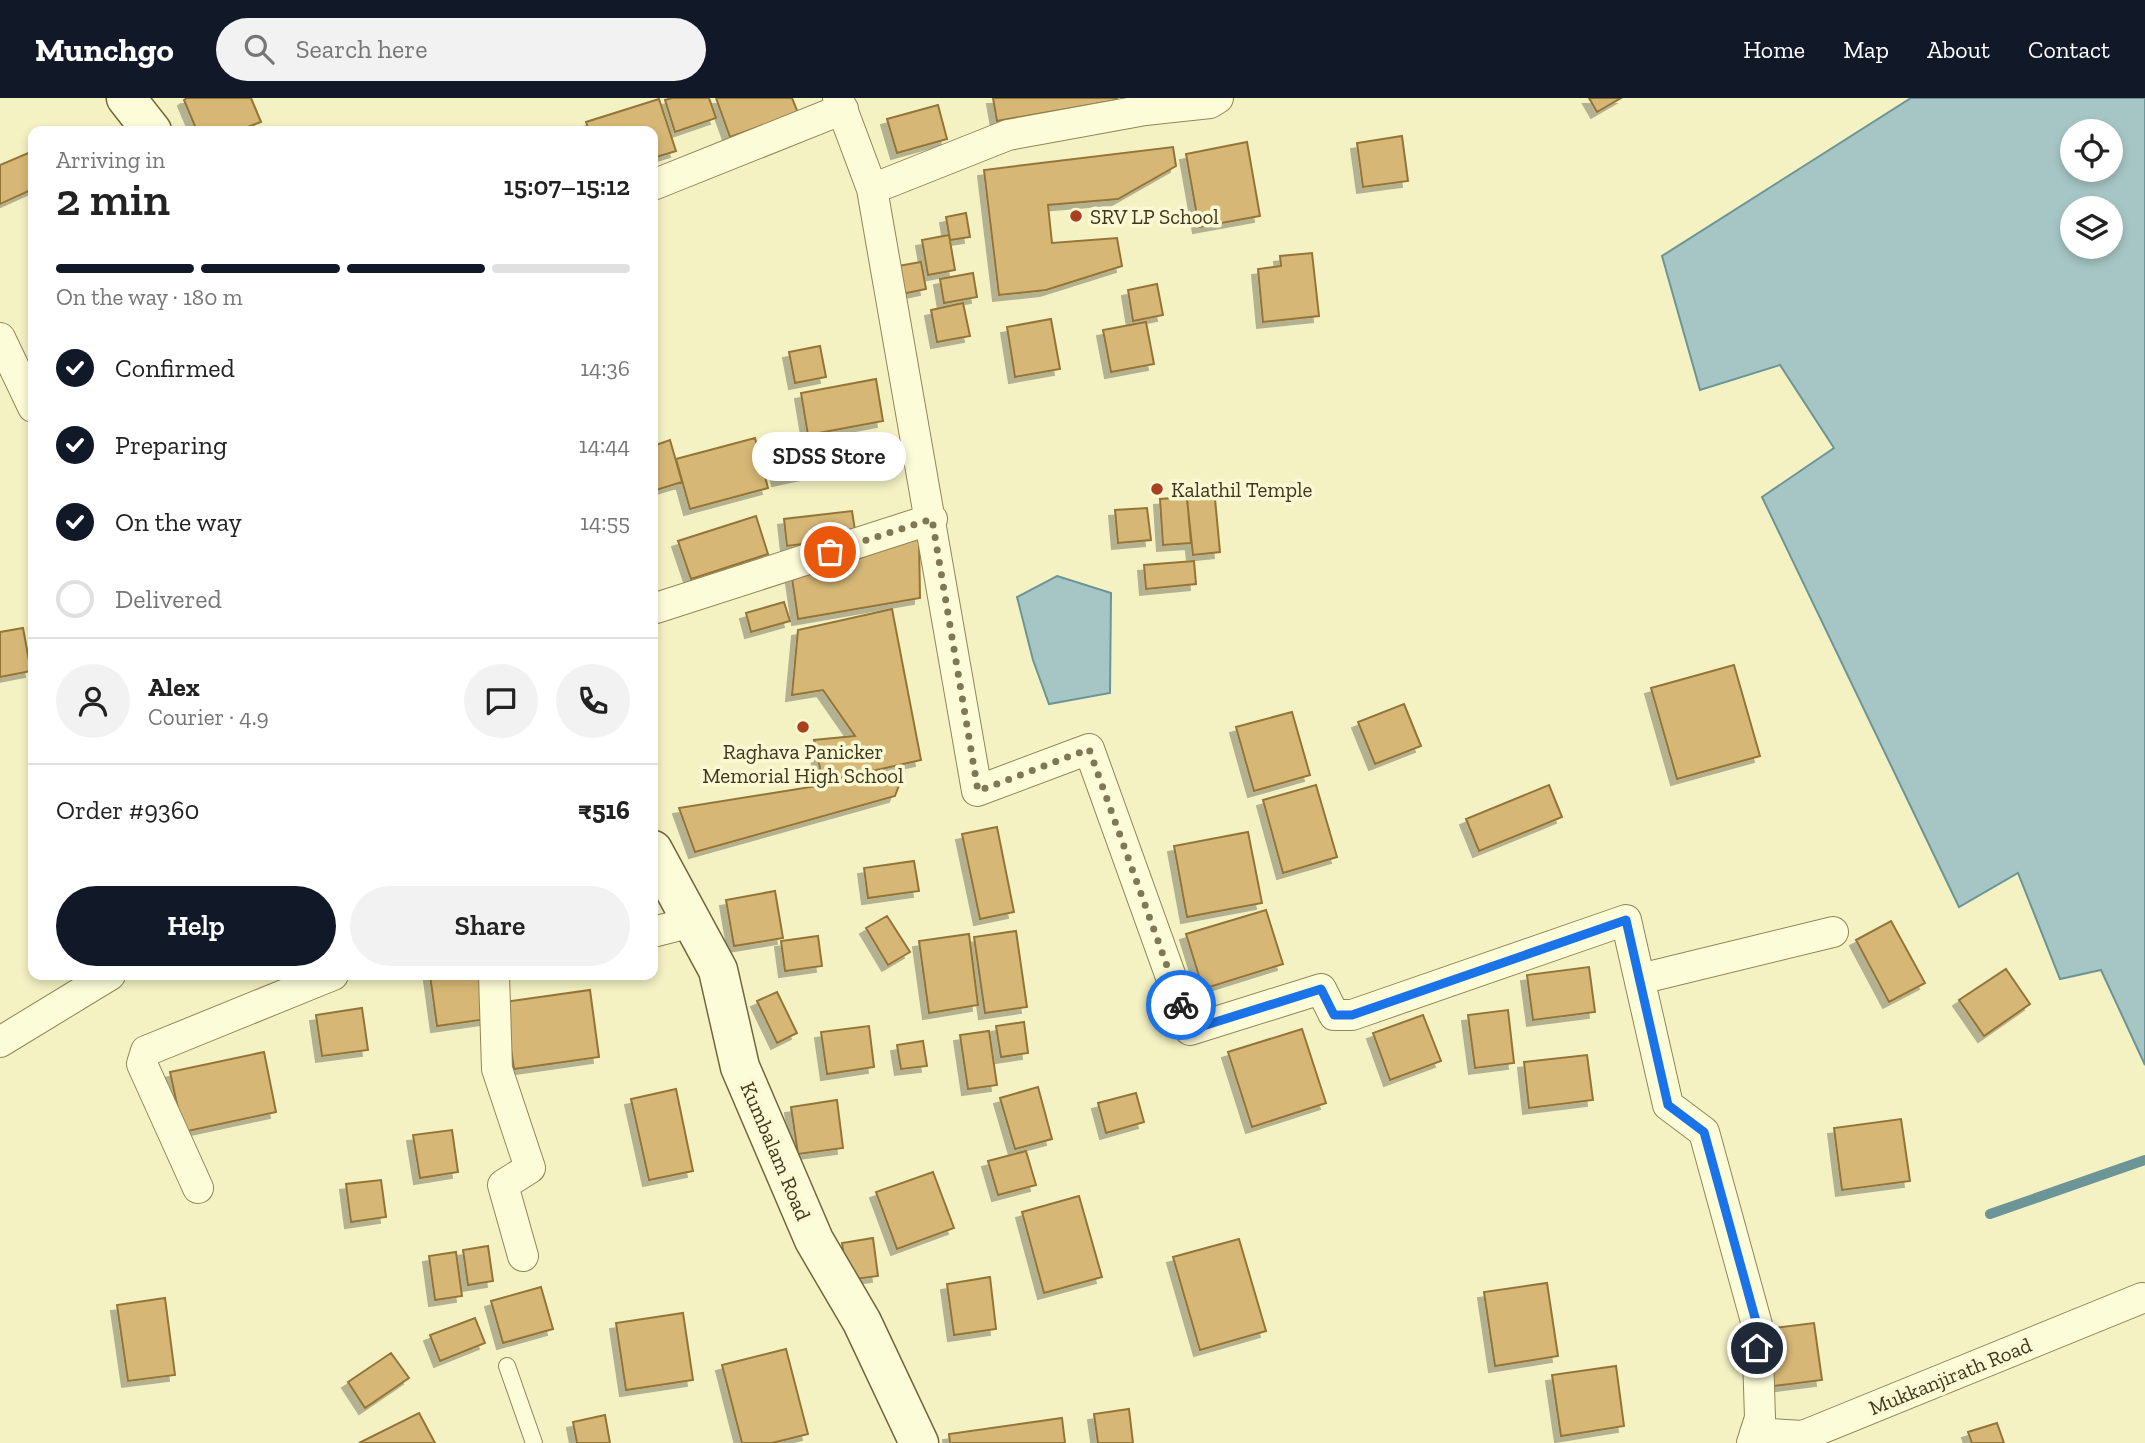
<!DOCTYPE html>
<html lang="en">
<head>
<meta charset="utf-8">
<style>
	:root { --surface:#fff; --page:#f2f2f2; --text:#222; --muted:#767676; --line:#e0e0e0; --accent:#111827 }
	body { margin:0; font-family:"Zilla Slab",serif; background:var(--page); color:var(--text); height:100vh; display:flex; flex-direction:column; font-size:26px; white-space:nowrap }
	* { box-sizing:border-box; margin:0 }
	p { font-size:23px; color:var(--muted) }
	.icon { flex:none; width:38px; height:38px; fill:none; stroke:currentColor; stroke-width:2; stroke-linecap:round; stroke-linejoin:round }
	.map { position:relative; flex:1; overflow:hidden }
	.side { position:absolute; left:28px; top:28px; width:630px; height:854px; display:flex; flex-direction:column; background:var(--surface); border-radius:14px; box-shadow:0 4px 10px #0003 }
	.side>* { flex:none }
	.controls { position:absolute; left:2060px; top:21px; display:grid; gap:14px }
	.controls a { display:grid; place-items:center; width:63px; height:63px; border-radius:50%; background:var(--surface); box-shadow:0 4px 10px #0003; font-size:35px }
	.pin { position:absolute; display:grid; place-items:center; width:60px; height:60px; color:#fff; margin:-30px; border:4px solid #fff; border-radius:50%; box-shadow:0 2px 7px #0007 }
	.courier { position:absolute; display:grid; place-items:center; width:70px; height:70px; margin:-35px; border:5px solid #1a73e8; border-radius:50%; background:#fff; color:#222; box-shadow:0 2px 9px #0007 }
	.bubble { position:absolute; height:49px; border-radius:24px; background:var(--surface); box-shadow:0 4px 10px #0003; font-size:23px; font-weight:600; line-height:49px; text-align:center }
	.head em { font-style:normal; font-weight:600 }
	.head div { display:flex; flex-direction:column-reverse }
	.head { display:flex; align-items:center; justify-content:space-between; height:119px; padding:0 28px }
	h1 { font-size:46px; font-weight:600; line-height:52px }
	.bar { display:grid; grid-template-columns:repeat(4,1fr); gap:10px 7px; align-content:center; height:84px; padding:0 28px }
	.bar i { height:9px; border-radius:5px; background:var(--line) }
	.bar .selected { background:var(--accent) }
	.bar p { grid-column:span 4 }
	.line { display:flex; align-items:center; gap:18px; padding:0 28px; border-top:2px solid var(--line) }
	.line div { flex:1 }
	.round { display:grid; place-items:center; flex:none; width:74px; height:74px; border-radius:37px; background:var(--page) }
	ol { padding:0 28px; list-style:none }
	li { display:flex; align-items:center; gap:21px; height:77px }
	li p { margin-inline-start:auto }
	li .icon { padding:7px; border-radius:50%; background:var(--accent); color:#fff; stroke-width:4 }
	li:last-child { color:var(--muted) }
	li i { width:38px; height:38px; border:4px solid var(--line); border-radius:50% }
	.button { display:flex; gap:14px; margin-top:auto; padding:14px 28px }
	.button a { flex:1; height:80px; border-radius:42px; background:var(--accent); color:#fff; font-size:28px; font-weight:600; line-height:80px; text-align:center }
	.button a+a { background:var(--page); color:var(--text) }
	header { display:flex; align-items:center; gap:42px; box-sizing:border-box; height:98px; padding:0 35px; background:var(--accent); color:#fff }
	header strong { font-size:33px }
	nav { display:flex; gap:38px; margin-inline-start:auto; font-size:24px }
	.search { width:490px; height:63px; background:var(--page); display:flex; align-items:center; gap:18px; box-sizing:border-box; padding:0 24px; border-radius:38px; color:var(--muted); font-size:26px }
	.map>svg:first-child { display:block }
	.water { fill:#a6c6c5; stroke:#6b9596; stroke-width:2; fill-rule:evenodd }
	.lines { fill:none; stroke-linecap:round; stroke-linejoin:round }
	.stream { stroke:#6b9596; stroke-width:10 }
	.building { fill:#d7b774; stroke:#947539; stroke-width:2; filter:url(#shadow) }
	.lane-casing { stroke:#918557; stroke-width:18 }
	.street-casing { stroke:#918557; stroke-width:32 }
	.secondary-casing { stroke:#73653a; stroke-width:41 }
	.lane { stroke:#fdfcd8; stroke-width:16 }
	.street { stroke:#fdfcd8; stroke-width:30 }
	.secondary { stroke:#fdfcd8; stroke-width:38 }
	.done { stroke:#7e7857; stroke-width:7; stroke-dasharray:0 12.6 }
	.route { stroke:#1a73e8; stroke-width:9 }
	.poi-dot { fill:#a8421e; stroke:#faf9d4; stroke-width:2.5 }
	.labels { text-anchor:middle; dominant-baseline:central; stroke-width:7; stroke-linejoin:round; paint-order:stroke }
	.poi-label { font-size:21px; fill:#3f361d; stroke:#faf9d4; text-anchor:start }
	.street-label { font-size:21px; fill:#3f361d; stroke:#faf9d4 }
</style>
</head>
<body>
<header>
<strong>Munchgo</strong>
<div class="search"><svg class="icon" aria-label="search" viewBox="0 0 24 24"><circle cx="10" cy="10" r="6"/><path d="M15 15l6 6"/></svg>Search here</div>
<nav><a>Home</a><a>Map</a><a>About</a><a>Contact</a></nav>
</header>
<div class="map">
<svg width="2145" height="1345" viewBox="0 0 2145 1345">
	<defs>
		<filter id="shadow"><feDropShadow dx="-6" dy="6" stdDeviation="0" flood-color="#0004"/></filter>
	</defs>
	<rect width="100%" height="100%" fill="#f4f2c3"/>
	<path class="water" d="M1911,0H2145V967L2101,872L2060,881L2018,775L1959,809L1762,399L1834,350L1780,267L1700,292L1662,158ZM2072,33H2110V72H2072ZM2072,110H2110V149H2072Z
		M1057,478L1111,495L1110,595L1049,606L1033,562L1017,499Z"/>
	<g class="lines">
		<path class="stream" d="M1990,1116L2145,1062"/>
	</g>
	<path class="building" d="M187,0H251L261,24L237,33H197L184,2Z
		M672,0H709L716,20L675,34L665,2Z
		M716,0H792L798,15L730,39Z
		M993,0H1117V2L997,23Z
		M1589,0H1621L1597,14Z
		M659,1L676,53L653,60V33H589L586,24Z
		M938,7L947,41L897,55L887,21Z
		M1402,38L1408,83L1363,89L1357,45Z
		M1247,44L1260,118L1199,129L1186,56Z
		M1173,49L1176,68L1118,101L1048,107L1052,145L1117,140L1122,168L1046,192L999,197L984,72Z
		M33,53V91L0,106V67Z
		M966,115L970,139L950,142L946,119Z
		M949,137L955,172L928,177L922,142Z
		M1312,155L1319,218L1263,224L1258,171L1281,168L1280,158Z
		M921,164L926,191L892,198L887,170Z
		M973,175L977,199L944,205L940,181Z
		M1157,186L1163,217L1133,223L1128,192Z
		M963,205L970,238L937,244L931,212Z
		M1051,221L1060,271L1015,279L1007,229Z
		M1146,224L1154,266L1111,274L1103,232Z
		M820,248L826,279L795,285L789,254Z
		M876,281L883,323L808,337L801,295Z
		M755,340L768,390L690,411L676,361Z
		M670,342L682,384L653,393V348Z
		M833,344L839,369L778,382L773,356Z
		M1214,390L1220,454L1193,457L1186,392Z
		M1187,399L1191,445L1163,447L1160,401Z
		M1147,410L1151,442L1118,445L1115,412Z
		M852,413L856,439L787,448L784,421Z
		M756,418L768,456L691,481L678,443Z
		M919,440L920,500L798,521L792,480Z
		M1194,463L1196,486L1146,491L1144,467Z
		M784,504L790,523L751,534L746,515Z
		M892,511L921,662L823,684L814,642L855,638L823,592L792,597L798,532Z
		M23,530L31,573L0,579V534Z
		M1734,567L1760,658L1677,681L1651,590Z
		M1404,606L1421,648L1375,666L1358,624Z
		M1292,614L1310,677L1254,693L1236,629Z
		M904,674L895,698L695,754L679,710Z
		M1316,687L1337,759L1283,775L1263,702Z
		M1549,687L1562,719L1479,753L1466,721Z
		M997,729L1014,814L980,821L962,736Z
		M1248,734L1262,805L1187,819L1174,748Z
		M914,763L919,793L868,800L864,770Z
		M775,793L783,840L734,848L726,802Z
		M1266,812L1283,866L1203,891L1186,836Z
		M887,818L910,854L888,867L866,830Z
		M1891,823L1925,885L1889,904L1856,842Z
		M1016,833L1027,909L985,915L974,839Z
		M969,836L978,907L929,915L919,843Z
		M818,838L822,868L785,873L781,843Z
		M1589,869L1595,914L1533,922L1527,877Z
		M2006,871L2030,906L1984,938L1959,902Z
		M430,877H481L487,921L437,928Z
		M590,892L599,959L514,971L504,904Z
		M777,894L797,935L777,945L757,903Z
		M362,910L368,952L322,958L316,917Z
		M1508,912L1514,965L1475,970L1468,917Z
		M1423,917L1441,963L1390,982L1373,935Z
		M1024,924L1028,955L1001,959L996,928Z
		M869,928L874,969L827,976L821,934Z
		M1302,931L1326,1005L1252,1029L1228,954Z
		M989,933L997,987L968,991L960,937Z
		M923,943L927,968L901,971L897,947Z
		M264,954L276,1014L183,1034L170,974Z
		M1587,957L1593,1002L1529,1010L1524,964Z
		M1038,989L1052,1041L1015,1051L1000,1000Z
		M676,991L693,1073L649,1082L631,1001Z
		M1136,995L1144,1024L1106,1035L1098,1005Z
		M837,1002L843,1050L798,1056L791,1009Z
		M1901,1021L1910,1083L1842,1092L1834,1030Z
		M452,1032L458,1074L420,1080L413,1037Z
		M1026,1053L1036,1087L998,1097L988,1063Z
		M933,1074L954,1130L897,1151L876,1094Z
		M381,1082L386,1119L351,1124L346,1086Z
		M1079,1098L1102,1179L1044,1195L1022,1114Z
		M873,1140L878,1178L847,1182L842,1145Z
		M1239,1141L1266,1233L1200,1252L1173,1159Z
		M488,1148L493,1183L468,1187L463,1152Z
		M456,1154L462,1198L435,1202L429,1158Z
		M990,1179L996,1231L954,1237L947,1186Z
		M1547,1185L1558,1258L1495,1268L1484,1194Z
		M541,1189L553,1231L503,1245L491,1203Z
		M165,1200L175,1277L128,1283L117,1207Z
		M683,1215L693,1282L626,1292L616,1225Z
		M475,1220L485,1245L440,1263L430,1237Z
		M1814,1225L1822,1282L1774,1288L1767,1231Z
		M786,1251L808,1336L772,1345H742L722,1267Z
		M391,1255L409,1280L365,1310L348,1284Z
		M1616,1268L1624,1328L1561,1338L1552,1277Z
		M1129,1311L1133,1345H1098L1094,1316Z
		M419,1315L435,1345H359Z
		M605,1317L610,1345H577L573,1324Z
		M1062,1320L1065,1345H950L949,1336Z
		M1997,1325L2004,1345H1972L1968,1334Z"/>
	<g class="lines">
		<g class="lane-casing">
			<path id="lane" d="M507,1268L534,1345"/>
		</g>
		<g class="street-casing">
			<path id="street" d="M838,0L872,91L977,693L1089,651L1190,932L1321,891L1334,917H1352L1626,822L1668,1007L1704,1034L1757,1227L1760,1320L1752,1345
				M653,87L843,11
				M872,91L1008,37L1145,12L1210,5L1218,0
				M0,240L33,309
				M653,511L932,421
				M653,834L692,824
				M494,877L497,971L530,1070L503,1087L523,1158
				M1640,881L1833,834
				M0,944L110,877
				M198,1090L142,966L146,953L333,877
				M1755,1335L1803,1338L2142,1200"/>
		</g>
		<g class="secondary-casing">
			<path id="secondary" d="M126,0L152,33
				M653,752L718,872L740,969L814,1142L862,1224L919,1345"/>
		</g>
		<use href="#lane" class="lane"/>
		<use href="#street" class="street"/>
		<use href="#secondary" class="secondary"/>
	</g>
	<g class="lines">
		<path class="done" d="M830,454L932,421L978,693L1089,651L1181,907"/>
		<path class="route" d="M1181,907L1190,932L1321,891L1334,917H1352L1626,822L1668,1007L1704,1034L1757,1227V1250"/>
	</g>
	<g class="poi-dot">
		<circle cx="1076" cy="118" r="7"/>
		<circle cx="1157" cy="391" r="7"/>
		<circle cx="803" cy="629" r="7"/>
	</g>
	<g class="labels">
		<g class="poi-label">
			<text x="1090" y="118">SRV LP School</text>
			<text x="1171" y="391">Kalathil Temple</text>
			<text x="803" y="653" text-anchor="middle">Raghava Panicker<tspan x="803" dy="24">Memorial High School</tspan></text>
		</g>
		<g class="street-label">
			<text transform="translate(776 1053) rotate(67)">Kumbalam Road</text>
			<text transform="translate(1950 1278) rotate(-22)">Mukkanjirath Road</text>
		</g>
	</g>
</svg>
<div class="controls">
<a><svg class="icon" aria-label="locate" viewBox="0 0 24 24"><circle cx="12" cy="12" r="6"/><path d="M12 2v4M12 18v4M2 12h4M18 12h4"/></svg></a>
<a><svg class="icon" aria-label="layers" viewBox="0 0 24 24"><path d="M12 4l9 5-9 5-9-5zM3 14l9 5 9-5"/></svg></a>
</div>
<div class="pin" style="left:830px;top:454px;background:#ea580c"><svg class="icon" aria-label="bag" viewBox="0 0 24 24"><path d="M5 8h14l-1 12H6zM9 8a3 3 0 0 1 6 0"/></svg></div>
<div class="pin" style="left:1757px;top:1250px;background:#1f2937"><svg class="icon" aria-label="home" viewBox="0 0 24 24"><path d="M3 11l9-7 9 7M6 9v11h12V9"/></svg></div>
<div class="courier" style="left:1181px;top:907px"><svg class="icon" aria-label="bike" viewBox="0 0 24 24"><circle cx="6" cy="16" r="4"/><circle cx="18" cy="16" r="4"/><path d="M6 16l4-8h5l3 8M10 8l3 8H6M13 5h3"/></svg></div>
<div class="bubble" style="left:752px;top:334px;width:154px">SDSS Store</div>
<section class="side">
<div class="head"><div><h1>2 min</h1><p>Arriving in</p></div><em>15:07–15:12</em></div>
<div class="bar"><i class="selected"></i><i class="selected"></i><i class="selected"></i><i></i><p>On the way · 180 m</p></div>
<ol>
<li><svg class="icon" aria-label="check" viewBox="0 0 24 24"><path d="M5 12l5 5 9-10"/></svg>Confirmed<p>14:36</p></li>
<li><svg class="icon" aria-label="check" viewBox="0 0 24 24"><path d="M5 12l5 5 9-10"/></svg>Preparing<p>14:44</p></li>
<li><svg class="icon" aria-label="check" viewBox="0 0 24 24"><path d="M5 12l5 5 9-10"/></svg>On the way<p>14:55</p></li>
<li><i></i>Delivered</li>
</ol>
<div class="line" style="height:126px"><a class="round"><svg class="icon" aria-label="person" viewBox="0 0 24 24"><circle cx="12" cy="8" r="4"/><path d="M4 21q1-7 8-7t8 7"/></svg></a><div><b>Alex</b><p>Courier · 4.9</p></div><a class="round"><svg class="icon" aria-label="chat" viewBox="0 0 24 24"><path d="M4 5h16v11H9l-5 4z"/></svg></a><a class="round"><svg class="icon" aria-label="phone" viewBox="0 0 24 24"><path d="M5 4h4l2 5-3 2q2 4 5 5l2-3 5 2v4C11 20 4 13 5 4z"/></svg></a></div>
<div class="line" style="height:91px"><div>Order #9360</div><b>₹516</b></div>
<div class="button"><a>Help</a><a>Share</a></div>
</section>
</div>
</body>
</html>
